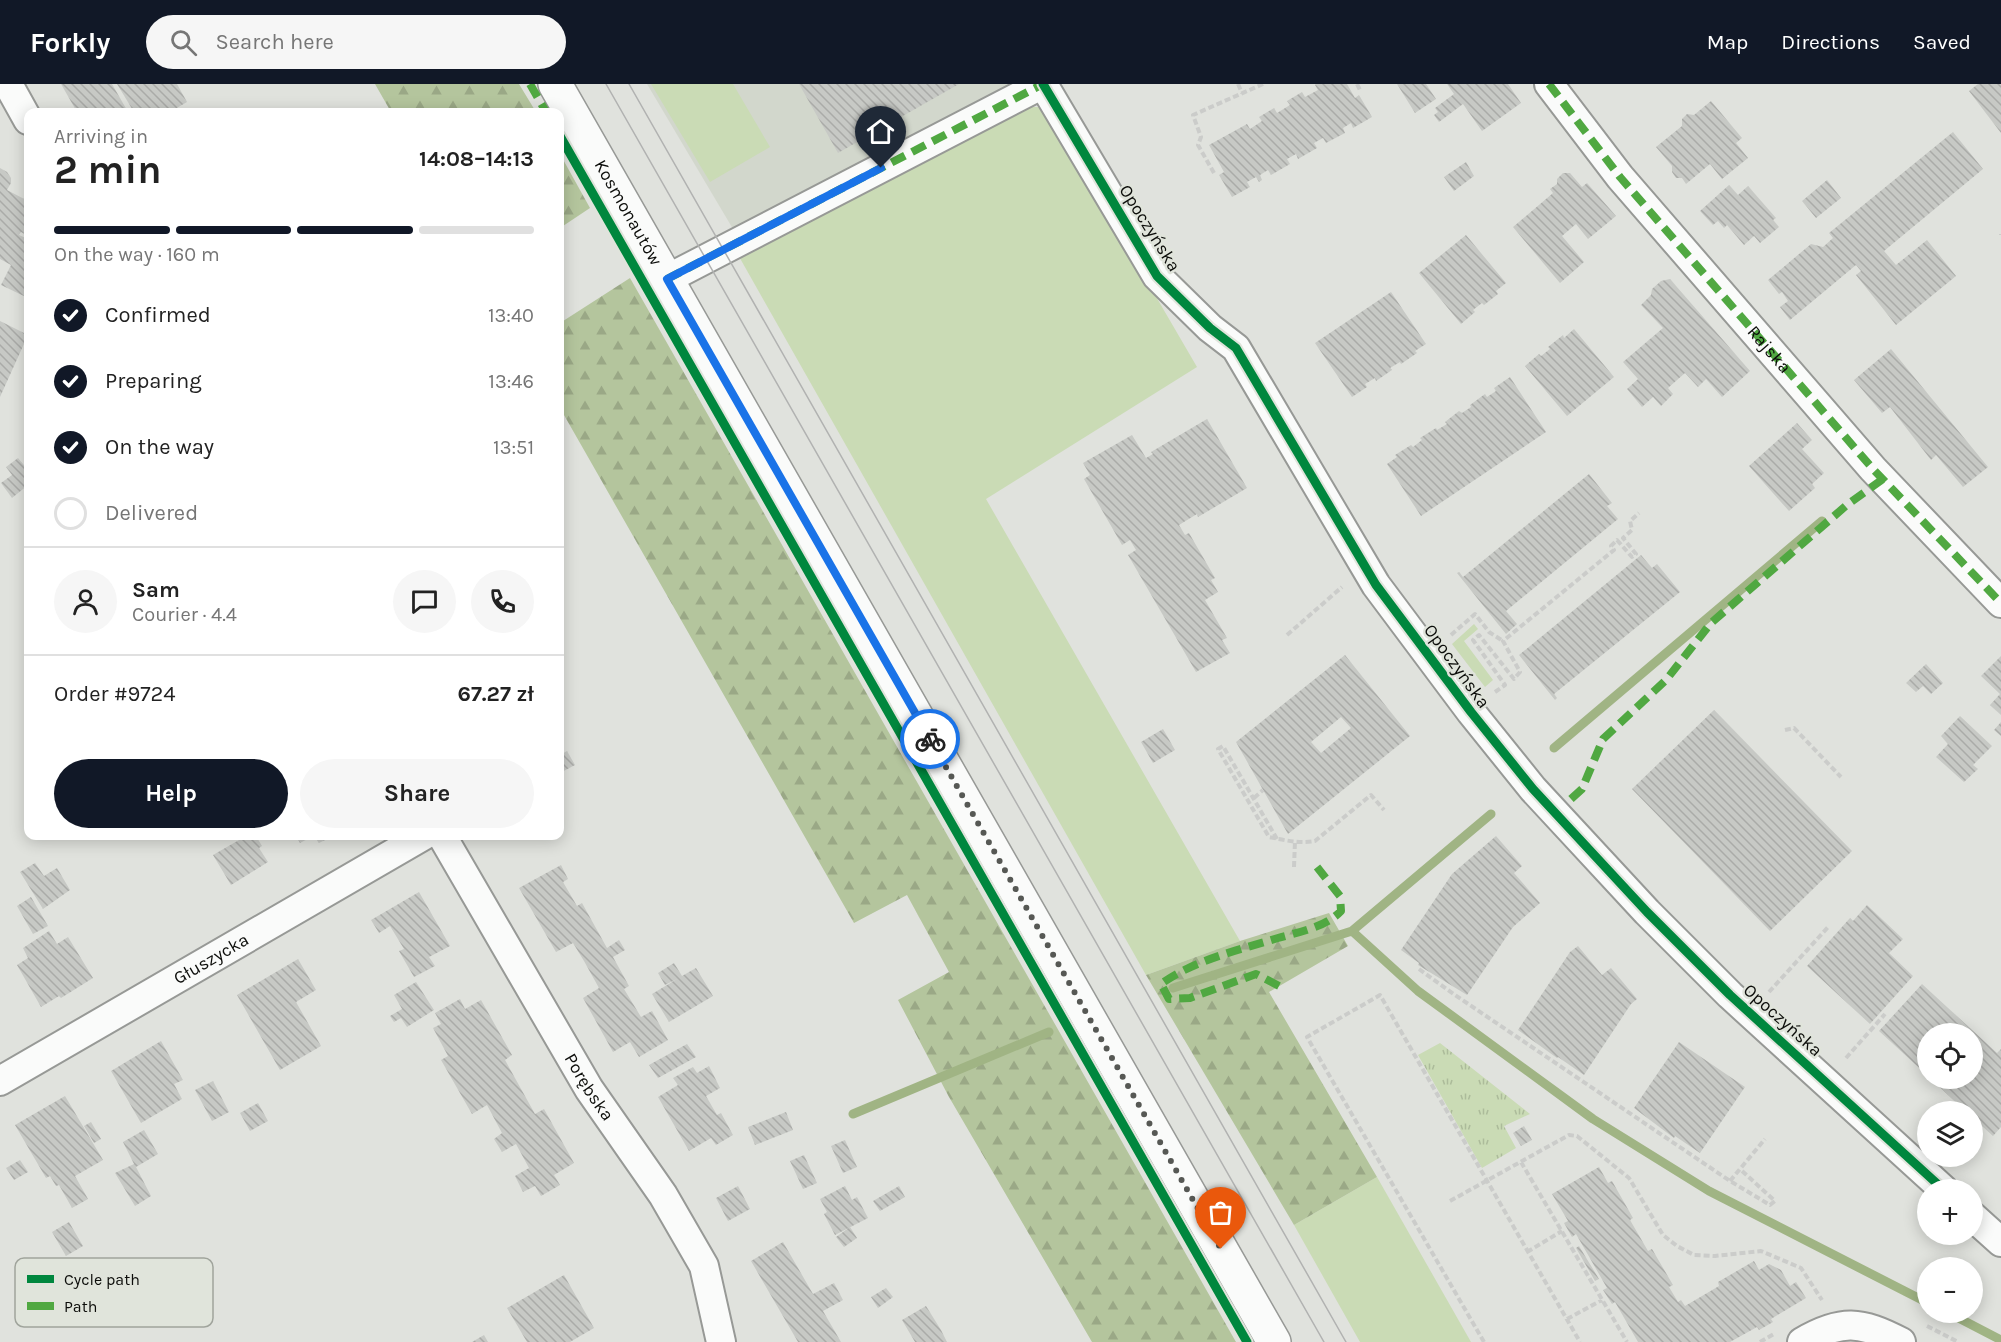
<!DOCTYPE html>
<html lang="en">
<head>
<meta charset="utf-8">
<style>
	:root { --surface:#fff; --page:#f6f6f6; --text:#222; --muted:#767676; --line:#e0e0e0; --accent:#111827 }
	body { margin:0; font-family:Karla,sans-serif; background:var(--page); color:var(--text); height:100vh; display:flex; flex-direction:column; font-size:22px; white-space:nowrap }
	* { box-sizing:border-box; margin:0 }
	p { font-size:20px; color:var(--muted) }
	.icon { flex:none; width:33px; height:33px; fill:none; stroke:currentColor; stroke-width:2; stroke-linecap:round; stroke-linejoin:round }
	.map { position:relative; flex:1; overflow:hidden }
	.drawer { position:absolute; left:24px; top:24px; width:540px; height:732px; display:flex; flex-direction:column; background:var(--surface); border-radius:12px; box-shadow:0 3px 15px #0003 }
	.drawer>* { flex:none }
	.fabs { position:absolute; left:1917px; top:939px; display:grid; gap:12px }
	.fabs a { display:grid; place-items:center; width:66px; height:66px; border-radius:50%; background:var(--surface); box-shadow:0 3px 15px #0003; font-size:30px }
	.pin { position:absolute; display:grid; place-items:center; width:51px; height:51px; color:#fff; margin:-62px -26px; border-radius:50% 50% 50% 0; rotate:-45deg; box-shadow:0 0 6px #0007 }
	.pin .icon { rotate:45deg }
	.courier { position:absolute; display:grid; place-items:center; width:60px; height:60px; margin:-30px; border:4px solid #1a73e8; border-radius:50%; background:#fff; color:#222; box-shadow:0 2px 8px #0007 }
	.summary em { font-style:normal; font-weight:700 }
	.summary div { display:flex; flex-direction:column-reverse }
	.summary { display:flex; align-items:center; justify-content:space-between; height:102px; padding:0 30px }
	h1 { font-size:39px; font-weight:700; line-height:45px }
	.bar { display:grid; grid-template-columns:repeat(4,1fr); gap:9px 6px; align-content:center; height:72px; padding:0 30px }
	.bar i { height:8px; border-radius:4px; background:var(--line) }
	.bar .current { background:var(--accent) }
	.bar p { grid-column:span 4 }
	.line { display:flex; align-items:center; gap:15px; padding:0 30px; border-top:2px solid var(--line) }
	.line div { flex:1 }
	.round { display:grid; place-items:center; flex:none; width:63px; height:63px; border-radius:32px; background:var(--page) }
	ol { padding:0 30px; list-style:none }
	li { display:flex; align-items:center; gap:18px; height:66px }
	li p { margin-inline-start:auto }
	li .icon { padding:6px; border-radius:50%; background:var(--accent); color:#fff; stroke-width:4 }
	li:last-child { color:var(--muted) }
	li i { width:33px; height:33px; border:3px solid var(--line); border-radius:50% }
	.action { display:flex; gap:12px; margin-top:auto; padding:12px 30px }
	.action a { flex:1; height:69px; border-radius:36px; background:var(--accent); color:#fff; font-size:24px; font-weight:700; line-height:69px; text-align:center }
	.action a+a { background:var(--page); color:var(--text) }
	header { display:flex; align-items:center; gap:36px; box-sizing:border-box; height:84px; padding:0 30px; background:var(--accent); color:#fff }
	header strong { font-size:28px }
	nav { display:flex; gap:33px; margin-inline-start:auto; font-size:21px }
	.search { width:420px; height:54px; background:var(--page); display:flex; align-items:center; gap:15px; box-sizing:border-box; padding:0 21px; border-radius:33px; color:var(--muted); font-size:22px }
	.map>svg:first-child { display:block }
	.built { fill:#d2d7cc }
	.green { fill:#cadbb5 }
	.forest { fill:url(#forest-firs) }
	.park { fill:url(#park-tufts) }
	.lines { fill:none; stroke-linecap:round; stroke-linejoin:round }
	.stream { stroke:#a0b484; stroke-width:9 }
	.building { fill:url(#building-back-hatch); fill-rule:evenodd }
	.street-casing { stroke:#979996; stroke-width:32 }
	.secondary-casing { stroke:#979996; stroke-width:36 }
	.path { stroke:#cbccca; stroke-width:4; stroke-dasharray:6 3; stroke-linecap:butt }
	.street { stroke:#fafbfa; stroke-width:28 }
	.secondary { stroke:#fafbfa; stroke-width:33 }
	.tram { stroke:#b1b2b1; stroke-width:1.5 }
	.quiet { stroke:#50a841; stroke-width:8; stroke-dasharray:15 8; stroke-linecap:butt }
	.cycleway-casing { stroke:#e0e4db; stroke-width:13 }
	.cycleway { stroke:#00873e; stroke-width:9 }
	.done { stroke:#565854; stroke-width:6; stroke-dasharray:0 10.8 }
	.route { stroke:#1a73e8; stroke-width:8 }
	.labels { text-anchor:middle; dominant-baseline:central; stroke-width:5; stroke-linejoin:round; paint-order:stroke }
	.street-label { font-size:18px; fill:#0c0d0a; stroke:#e0e4db }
	.key { fill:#e0e4db; stroke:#a0a49c; stroke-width:1.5 }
	.key-label { font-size:16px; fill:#0c0d0a }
</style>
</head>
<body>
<header>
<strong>Forkly</strong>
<div class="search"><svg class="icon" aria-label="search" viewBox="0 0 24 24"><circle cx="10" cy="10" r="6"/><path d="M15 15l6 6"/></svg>Search here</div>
<nav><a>Map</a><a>Directions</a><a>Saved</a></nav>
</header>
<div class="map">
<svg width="2001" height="1258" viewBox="0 0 2001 1258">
	<defs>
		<pattern id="forest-firs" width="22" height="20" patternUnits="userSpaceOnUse" patternTransform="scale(1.5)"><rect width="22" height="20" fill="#b4c59d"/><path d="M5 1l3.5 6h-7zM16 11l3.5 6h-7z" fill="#9aa886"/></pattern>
		<pattern id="park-tufts" width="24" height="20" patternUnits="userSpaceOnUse" patternTransform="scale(1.5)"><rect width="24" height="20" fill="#cadbb5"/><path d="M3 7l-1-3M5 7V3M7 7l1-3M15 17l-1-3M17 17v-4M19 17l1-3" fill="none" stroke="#acbb9a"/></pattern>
		<pattern id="building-back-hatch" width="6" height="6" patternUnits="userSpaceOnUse" patternTransform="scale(1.5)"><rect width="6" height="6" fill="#c7c9c5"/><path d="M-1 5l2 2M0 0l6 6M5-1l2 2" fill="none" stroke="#aaaba8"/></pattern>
	</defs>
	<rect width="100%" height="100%" fill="#e0e2dd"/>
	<path class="built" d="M647,0H1013L733,145Z"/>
	<path class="green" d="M651,0H733L770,63L710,98Z
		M1028,23H1038L1049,29L1197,283L986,415L1240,857L1146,891L737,169Z
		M1474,540L1478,545L1464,557L1493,596L1485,603L1452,560Z
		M1377,1093L1471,1258H1360L1294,1141Z"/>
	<path class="forest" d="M375,0H519L536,28H391Z
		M560,70L590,124L560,144Z
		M630,194L1236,1258H1092L949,1013L898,916L949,888L907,811L854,839L560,324V239Z
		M1329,829L1348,862L1269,908L1377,1093L1294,1141L1146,891L1240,857Z"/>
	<path class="park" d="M1440,959L1530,1030L1504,1042L1516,1064L1482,1084L1418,971Z"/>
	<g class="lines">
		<path class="stream" d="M1554,664L1822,437
			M1352,847L1491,730
			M1173,904L1352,847L1418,907L1593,1035L1709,1107L1928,1219
			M853,1030L1049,948
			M1947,1228L2001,1256"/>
	</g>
	<path class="building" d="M61,0H112L128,28H77Z
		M117,0H177L187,18L170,28H134Z
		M799,0H959L838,69Z
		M1316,0H1347L1355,14L1359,11L1372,33L1353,44L1351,39L1343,44L1345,49L1326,59L1323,54L1314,59L1317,64L1298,75L1296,70L1287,75L1290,80L1271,91L1268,86L1260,91L1262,96L1259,98L1256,93L1247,98L1250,103L1232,113L1219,91L1224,88L1209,61L1247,40L1250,45L1262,37L1259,33L1274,24L1277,29L1290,21L1287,17L1302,8L1305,13L1318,6L1315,1Z
		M1397,0H1426L1436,15L1415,29Z
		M1447,0H1508L1521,19L1482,47L1463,20L1439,38L1434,31L1438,28L1435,24L1454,10Z
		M1978,0H2001V49L1969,7Z
		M1711,17L1742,54L1736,59L1748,74L1722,95L1710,80L1686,100L1682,94H1676L1672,88V82L1656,63L1682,42V35L1687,30L1694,31Z
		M1953,48L1983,85L1884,167L1896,181L1927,156L1956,192L1896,241L1856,191L1861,187L1856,181L1790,236L1780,223L1788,217L1782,208L1779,210L1768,196L1811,160L1823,163L1833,154L1829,149Z
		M1466,78L1474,92L1454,107L1444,93Z
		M0,84L7,88L11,94V99L7,106L28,117V152L21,148L19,151L28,155V214L1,201L11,181L0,175Z
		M1563,89H1570L1582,103L1587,99L1616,132L1588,155L1576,140L1562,152L1584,178L1560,199L1513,143L1553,109L1550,105L1557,100V95Z
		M1827,96L1841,114L1816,134L1802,117Z
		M1729,101L1738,111L1748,102L1776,134L1773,136L1779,143L1760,159L1754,152L1744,161L1727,141L1724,144L1718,137L1713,141L1700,127Z
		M1466,151L1506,199L1496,207L1498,210L1484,221L1482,219L1473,226L1475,228L1461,240L1419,189Z
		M1670,195L1750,287L1722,313L1706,295L1698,303L1685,289L1668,304L1673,310L1661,322L1653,313L1642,323L1627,305L1638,295L1623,278L1663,244L1641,221L1651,211L1652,205L1661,197Z
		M1391,208L1426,260L1415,267L1417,269L1401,280L1400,278L1390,284L1392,286L1376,297L1375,294L1365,300L1367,303L1352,313L1315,259Z
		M0,237L28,251L0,313Z
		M1574,245L1614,293L1567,332L1525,282L1539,270L1541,272L1550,265L1548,263L1563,251L1564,254Z
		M1891,265L1988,383L1963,403L1936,371L1931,376L1890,323L1882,329L1854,296Z
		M1510,293L1546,348L1421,432L1387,380L1397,373L1395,371L1411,361L1413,363L1422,356L1420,354L1436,344L1437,346L1447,340L1445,338L1459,327L1462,329L1471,323L1470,321L1485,310L1487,313L1496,307L1494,304Z
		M1207,335L1247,404L1198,433L1197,430L1179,441L1185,451L1189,449L1215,494L1211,496L1218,508L1205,516L1227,554L1222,556L1230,569L1196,588L1128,471L1136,466L1130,456L1122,461L1084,395L1090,391L1083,379L1132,351L1146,374L1153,370L1151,368Z
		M1797,339L1812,356L1802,365L1824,389L1812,400L1815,404L1789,427L1749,382Z
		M18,374L28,386V401L12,414L1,399L12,391L6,383Z
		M1589,390L1612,419L1607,422L1618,435L1506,527L1517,540L1506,550L1457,489L1459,488L1463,493Z
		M1641,471L1652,484L1657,480L1680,508L1554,610L1557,614L1555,616L1519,571Z
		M1345,571L1410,652L1288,750L1236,658ZM1341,633L1351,644L1321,669L1311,658Z
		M2001,572V631L1990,621L2000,610L1981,592Z
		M1926,580L1943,599L1931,610L1923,602L1916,608L1906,599Z
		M1714,626L1852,767L1770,847L1632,705Z
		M1960,632L1992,662L1973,681L1978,685L1964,698L1936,673L1948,660L1941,652Z
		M2001,638V652L1994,646Z
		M1163,645L1175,666L1153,679L1141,658Z
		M567,667L575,681L560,689V671Z
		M246,752H256L262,762L259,764L268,778L231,801L213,771Z
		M296,752H313L300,759Z
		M314,752H333L319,759Z
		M1496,752L1522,782L1514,789L1540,819L1513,843L1467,911L1418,881L1419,879L1401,866L1452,790Z
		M35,779L44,792L57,784L70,806L43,825L20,788Z
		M561,781L568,795L563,798L577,822L582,819L607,864L619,856L625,866L613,873L629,902L624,905L641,933L652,927L668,956L639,973L630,958L613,968L583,914L599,904L584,877L573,859L556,868L519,804Z
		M419,808L450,862L429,873L435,882L414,893L399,867L404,865L390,842L379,849L371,836Z
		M31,813L48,842L33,850L17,822Z
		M1867,821L1903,855L1889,869L1913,892L1870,940L1807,882L1850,834L1853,837Z
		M49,847L57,860L68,853L93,894L61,914L59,912L41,923L17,881L28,874L23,864Z
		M1578,862L1602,891L1611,884L1637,915L1631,920L1584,991L1558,973L1557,974L1518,946L1570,868Z
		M298,875L316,906L296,918L321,962L280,986L237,911Z
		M674,879L682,892L696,884L713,912L669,938L652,910L677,895L665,901L658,889Z
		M416,898L434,926L407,943L401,934L394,938L390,932L402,925L394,911Z
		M1922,900L1997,969L2001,965V1043L1993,1052L1972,1033V1028H1966L1930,994H1972V950H1928V992L1879,947Z
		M460,915L465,925L481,916L512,971L505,976L535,1030L544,1025L574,1079L554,1091L560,1101L541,1112L535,1102L523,1108L515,1092L529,1084L516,1060L502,1068L494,1055L502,1049L487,1021L472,1030L441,976L448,972L433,944L441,940L435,929Z
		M161,957L183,996L174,1000L182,1015L141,1039L111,987Z
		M1679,958L1745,1003L1700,1069L1675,1052L1674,1054L1634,1024Z
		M687,960L696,973L658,994L649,981Z
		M709,982L720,1004L706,1012L717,1031L721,1029L733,1051L716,1061L711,1054L689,1067L658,1013L678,1001L673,994L693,983L697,989Z
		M213,997L229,1028L212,1037L195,1006Z
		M65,1012L103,1076L75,1092L88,1115L72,1124L59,1101L56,1102L50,1092L46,1094L15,1041Z
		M258,1019L268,1037L250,1047L240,1029Z
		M786,1028L793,1046L755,1061L748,1043Z
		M91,1038L101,1055L94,1059L84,1042Z
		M1524,1042L1532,1056L1521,1062L1513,1049Z
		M144,1046L158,1070L136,1083L151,1112L135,1122L115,1089L134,1080L123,1058Z
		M845,1056L857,1083L843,1089L831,1062Z
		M804,1071L817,1099L803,1105L790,1077Z
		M20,1076L28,1088L14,1096L6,1084Z
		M1599,1083L1608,1099L1612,1097L1633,1134L1630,1136L1648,1167L1652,1165L1673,1201L1669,1203L1678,1218L1681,1216L1685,1222L1719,1202L1718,1198L1754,1177L1759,1186L1769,1180L1781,1186L1790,1202L1796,1198L1806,1214L1771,1235L1773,1238L1759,1246L1757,1243L1730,1258H1638L1615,1218L1612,1220L1603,1206L1607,1204L1576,1150L1572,1153L1564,1139L1568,1137L1552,1110Z
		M738,1102L750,1125L728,1137L716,1114Z
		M845,1102L852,1116L857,1113L868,1134L835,1151L824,1130L827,1128L820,1115Z
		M899,1102L905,1113L880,1127L873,1117Z
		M69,1138L83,1162L66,1172L52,1148Z
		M850,1143L857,1154L844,1163L836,1153Z
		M783,1158L813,1210L834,1199L843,1216L823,1227L841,1258H798L751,1177Z
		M1579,1162L1599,1195L1595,1197L1576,1164Z
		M564,1191L594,1244L570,1258H527L507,1224Z
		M886,1204L893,1213L878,1224L871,1213Z
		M926,1222L941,1246L947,1258H915L902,1236Z
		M484,1251L488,1258H472Z"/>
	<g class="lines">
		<g class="street-casing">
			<g id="street">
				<path d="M8,0L28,36"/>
				<path d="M1043,0L1157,192L1210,244L1236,264L1376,501L1471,628L1533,705L1647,828L1730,911L1944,1106"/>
				<path id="s1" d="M1549,0L1620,93L1873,385L2001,519"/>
				<path d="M667,195L1043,0"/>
				<path id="s2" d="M442,752L589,1005L663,1111L704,1182L721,1258"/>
				<path id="s3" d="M0,997L423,752"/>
				<path d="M1972,1132L2001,1158"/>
				<path d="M1802,1258C1841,1235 1861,1237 1901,1258"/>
			</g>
		</g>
		<g class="secondary-casing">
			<g id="secondary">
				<path id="s4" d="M555,0L1274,1258"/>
			</g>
		</g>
		<path class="path" d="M1238,0L1242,9
			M1357,0L1360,6
			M1214,89L1198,61L1201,53L1193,31L1263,0
			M2001,150V151
			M1287,551L1342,503
			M1451,551L1475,530L1489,548L1503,557
			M1495,608L1505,601L1473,556L1479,551L1514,595L1520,588L1503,557L1614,466L1611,462L1617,456L1632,473L1636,470L1623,454L1632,446L1630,437L1639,429
			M1785,646L1794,644L1841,693
			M1254,714L1263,706
			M1277,755L1223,662L1218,665L1269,753C1284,756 1300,760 1315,757L1371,711L1384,726
			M1294,783L1295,757
			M1419,885L1455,911L1730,1097L1770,1121L1775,1117L1741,1086
			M1769,908L1829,842
			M1846,974L1885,930
			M1521,1078L1627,1258
			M1730,1097L1765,1055
			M1450,1117L1569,1051L1577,1052L1629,1094L1663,1151L1677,1162L1694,1171L1715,1172L1761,1167L1801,1184L1822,1216
			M1527,1168L1562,1147
			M1567,1235L1602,1216
			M1927,1242L1958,1258
			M1484,1258L1307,953L1380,911L1580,1258
			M1760,1258L1774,1250"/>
		<use href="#street" class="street"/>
		<use href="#secondary" class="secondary"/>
		<path class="tram" d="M606,0L1324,1258
			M629,0L1346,1258"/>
		<path class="quiet" d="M530,0L546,28
			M1549,0L1620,93L1873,385L2001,519
			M667,195L1043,0
			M1571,715L1582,705L1603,655L1666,596L1711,539L1848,420L1883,395
			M1279,902L1256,890L1190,914L1169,915L1161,900C1194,876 1239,866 1278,854C1299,848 1326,843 1341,827L1340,812L1317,783"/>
		<g class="cycleway-casing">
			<path id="cycleway" d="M1043,0L1157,192L1210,244L1236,264L1376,501L1471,628L1533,705L1647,828L1730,911L1944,1106
				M560,52L1247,1258"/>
		</g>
		<use href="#cycleway" class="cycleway"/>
	</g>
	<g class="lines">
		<path class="done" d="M930,655L1221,1165"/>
		<path class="route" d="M881,84L667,195L930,655"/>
	</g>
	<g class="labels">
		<g class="street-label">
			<text stroke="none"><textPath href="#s4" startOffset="148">Kosmonautów</textPath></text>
			<text transform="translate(1150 144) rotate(58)">Opoczyńska</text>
			<text stroke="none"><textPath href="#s1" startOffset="345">Rajska</textPath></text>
			<text transform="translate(1457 582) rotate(54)">Opoczyńska</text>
			<text stroke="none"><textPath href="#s3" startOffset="244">Głuszycka</textPath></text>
			<text transform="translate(1783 936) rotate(42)">Opoczyńska</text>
			<text stroke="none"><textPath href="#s2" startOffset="291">Porębska</textPath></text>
		</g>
	</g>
	<rect x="15" y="1174" width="198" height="69" rx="9" class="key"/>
	<rect x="27" y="1191" width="27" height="8" fill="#00873e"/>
	<rect x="27" y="1218" width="27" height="8" fill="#50a841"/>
	<g class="key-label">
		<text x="64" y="1201">Cycle path</text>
		<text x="64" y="1228">Path</text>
	</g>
</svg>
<div class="fabs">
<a><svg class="icon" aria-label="locate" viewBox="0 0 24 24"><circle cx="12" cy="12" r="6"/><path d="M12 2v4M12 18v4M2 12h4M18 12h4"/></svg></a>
<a><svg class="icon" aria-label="layers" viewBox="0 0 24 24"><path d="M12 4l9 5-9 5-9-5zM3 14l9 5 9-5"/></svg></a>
<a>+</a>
<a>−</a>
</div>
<div class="pin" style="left:1221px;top:1165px;background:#ea580c"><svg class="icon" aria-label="bag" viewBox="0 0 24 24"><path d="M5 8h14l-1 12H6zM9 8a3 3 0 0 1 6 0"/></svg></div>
<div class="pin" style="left:881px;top:84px;background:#1f2937"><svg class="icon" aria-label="home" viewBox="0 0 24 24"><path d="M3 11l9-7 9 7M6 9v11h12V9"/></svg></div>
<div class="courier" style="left:930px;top:655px"><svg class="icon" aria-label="bike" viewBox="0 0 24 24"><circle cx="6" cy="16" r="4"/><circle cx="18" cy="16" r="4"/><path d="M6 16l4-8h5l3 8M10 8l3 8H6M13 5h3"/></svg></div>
<section class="drawer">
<div class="summary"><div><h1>2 min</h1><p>Arriving in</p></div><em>14:08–14:13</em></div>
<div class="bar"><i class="current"></i><i class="current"></i><i class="current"></i><i></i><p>On the way · 160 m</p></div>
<ol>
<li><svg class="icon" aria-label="check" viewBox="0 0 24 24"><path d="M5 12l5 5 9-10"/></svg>Confirmed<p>13:40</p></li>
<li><svg class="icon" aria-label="check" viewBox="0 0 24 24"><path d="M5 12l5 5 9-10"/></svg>Preparing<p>13:46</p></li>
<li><svg class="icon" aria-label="check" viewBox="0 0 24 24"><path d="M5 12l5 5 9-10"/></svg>On the way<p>13:51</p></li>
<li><i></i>Delivered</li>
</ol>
<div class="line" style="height:108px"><a class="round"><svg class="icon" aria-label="person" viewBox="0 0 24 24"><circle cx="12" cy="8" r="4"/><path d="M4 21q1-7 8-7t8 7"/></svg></a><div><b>Sam</b><p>Courier · 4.4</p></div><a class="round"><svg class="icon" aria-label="chat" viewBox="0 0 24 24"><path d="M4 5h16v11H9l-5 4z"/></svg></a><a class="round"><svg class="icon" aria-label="phone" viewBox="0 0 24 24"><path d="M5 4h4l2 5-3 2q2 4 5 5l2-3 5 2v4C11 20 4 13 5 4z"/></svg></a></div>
<div class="line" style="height:78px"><div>Order #9724</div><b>67.27 zł</b></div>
<div class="action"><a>Help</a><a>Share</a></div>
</section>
</div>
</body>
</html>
